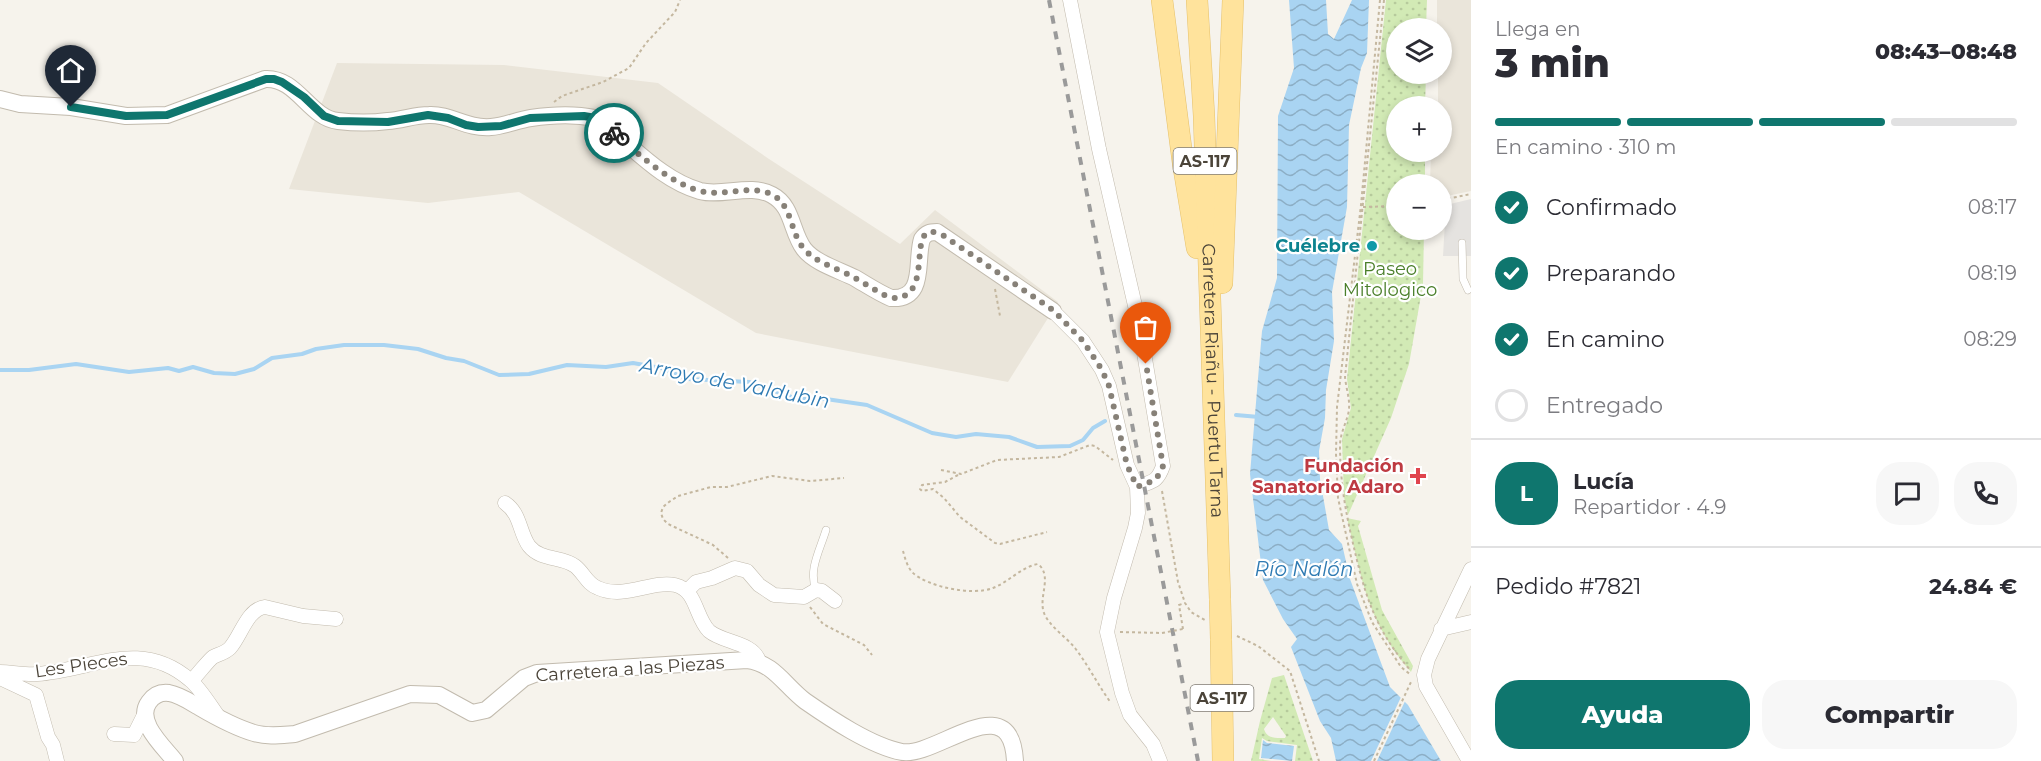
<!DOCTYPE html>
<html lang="es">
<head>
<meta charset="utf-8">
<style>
	:root { --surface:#fff; --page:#f7f7f7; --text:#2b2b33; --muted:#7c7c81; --line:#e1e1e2; --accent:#0f766e }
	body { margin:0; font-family:Montserrat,sans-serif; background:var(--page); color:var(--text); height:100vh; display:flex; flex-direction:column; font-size:22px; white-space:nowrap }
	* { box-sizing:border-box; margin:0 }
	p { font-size:20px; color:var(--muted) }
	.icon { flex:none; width:33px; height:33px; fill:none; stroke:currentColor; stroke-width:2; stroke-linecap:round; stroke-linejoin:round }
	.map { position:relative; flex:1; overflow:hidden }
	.details { display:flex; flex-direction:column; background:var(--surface); width:570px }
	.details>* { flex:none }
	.controls { position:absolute; left:1386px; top:18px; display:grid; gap:12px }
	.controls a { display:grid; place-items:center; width:66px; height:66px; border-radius:50%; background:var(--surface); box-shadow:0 3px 9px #0003; font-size:30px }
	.pin { position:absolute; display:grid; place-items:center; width:51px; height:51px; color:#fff; margin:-62px -26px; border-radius:50% 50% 50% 0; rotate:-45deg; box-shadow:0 0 6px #0007 }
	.pin .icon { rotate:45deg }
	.courier { position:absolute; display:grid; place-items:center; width:60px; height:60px; margin:-30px; border:4px solid #0f766e; border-radius:50%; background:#fff; color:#222; box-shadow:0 2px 8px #0007 }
	.headline em { font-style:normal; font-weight:800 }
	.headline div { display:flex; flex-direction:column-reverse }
	.headline { display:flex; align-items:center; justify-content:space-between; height:102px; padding:0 24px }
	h1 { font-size:39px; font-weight:800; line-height:45px }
	.bar { display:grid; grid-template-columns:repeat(4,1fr); gap:9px 6px; align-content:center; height:72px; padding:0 24px }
	.bar i { height:8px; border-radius:4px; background:var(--line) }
	.bar .active { background:var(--accent) }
	.bar p { grid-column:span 4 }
	.line { display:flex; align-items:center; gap:15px; padding:0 24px; border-top:2px solid var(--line) }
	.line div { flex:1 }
	.round { display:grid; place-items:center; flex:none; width:63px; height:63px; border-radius:24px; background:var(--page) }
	ol { padding:0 24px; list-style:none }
	li { display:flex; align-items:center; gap:18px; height:66px }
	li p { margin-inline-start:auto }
	li .icon { padding:6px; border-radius:50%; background:var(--accent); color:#fff; stroke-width:4 }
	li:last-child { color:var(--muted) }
	li i { width:33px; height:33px; border:3px solid var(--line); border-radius:50% }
	.button { display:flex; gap:12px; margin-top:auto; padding:12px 24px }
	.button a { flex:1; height:69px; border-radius:24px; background:var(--accent); color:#fff; font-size:24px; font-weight:800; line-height:69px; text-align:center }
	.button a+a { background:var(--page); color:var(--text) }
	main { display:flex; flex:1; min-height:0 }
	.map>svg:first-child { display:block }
	.residential { fill:#eae5da }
	.green { fill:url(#green-dots); fill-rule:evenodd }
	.parking { fill:#e5e3e0 }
	.water { fill:url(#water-waves) }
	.pier { fill:#f6f3ec }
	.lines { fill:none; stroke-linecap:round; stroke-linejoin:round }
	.stream { stroke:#a9d4f2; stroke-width:4 }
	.service-casing { stroke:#c2bbae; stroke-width:8 }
	.minor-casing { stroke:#c2bbae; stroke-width:15 }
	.tertiary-casing { stroke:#c2bbae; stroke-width:18 }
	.primary-casing { stroke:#e6c16a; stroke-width:22 }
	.path { stroke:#c4b79f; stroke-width:2; stroke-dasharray:3 3; stroke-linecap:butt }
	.service { stroke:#fff; stroke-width:7 }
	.minor { stroke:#fff; stroke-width:14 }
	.tertiary { stroke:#fff; stroke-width:16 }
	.primary { stroke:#ffe39c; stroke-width:21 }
	.rail { stroke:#9a9a9a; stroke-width:4; stroke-dasharray:8 8; stroke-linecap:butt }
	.primary-bridge-casing { stroke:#e6c16a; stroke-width:22; stroke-linecap:butt }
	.path-bridge { stroke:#c4b79f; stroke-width:2; stroke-dasharray:3 3; stroke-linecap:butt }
	.primary-bridge { stroke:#ffe39c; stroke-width:21 }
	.done { stroke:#878178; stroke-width:6; stroke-dasharray:0 10.8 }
	.route { stroke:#0f766e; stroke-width:8 }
	.culture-dot { fill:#0f9aa8; stroke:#fff; stroke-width:2 }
	.health-dot { fill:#e0444e; stroke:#fff; stroke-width:2 }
	.labels { text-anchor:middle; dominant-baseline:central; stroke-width:4.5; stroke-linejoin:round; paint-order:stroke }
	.shield { fill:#fff; stroke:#817c74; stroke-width:1.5 }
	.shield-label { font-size:16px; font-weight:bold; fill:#4b4439 }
	.culture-label { font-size:18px; font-weight:bold; fill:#0d838f; stroke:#fff; text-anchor:end }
	.park-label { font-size:18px; fill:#4a7f2a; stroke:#fff }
	.street-label { font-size:18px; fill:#4b4439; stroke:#fff }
	.health-label { font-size:18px; font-weight:bold; fill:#be3a42; stroke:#fff; text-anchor:end }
	.water-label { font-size:20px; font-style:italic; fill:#2e7ab2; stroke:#fff }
</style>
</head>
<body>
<main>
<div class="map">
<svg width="1471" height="761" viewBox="0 0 1471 761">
	<defs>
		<pattern id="green-dots" width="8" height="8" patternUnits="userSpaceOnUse" patternTransform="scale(1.5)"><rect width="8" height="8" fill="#d2eab5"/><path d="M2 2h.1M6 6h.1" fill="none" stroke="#b6ca9c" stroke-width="1.8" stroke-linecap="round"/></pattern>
		<pattern id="water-waves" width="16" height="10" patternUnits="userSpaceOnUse" patternTransform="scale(1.5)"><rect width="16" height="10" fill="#a9d4f2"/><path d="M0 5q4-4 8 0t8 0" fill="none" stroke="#8caec5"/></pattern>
	</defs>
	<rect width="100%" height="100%" fill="#f6f3ec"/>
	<path class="residential" d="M1437,0H1471V191L1442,197V184H1430L1431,152H1442V106H1438V74H1442V28H1437Z
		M337,63L504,65L658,83L769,159L900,244L935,210L1058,302L1008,382L756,333L519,192L428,203L289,189Z"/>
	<path class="green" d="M1386,0H1427L1426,28H1396V74H1426L1425,106H1396V152H1425V184H1396V230H1424L1423,284L1409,364L1391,418L1348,515L1344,497L1342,439L1351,408L1347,379Z
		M1347,518L1361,521L1358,526L1382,610L1413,666L1411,672C1367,621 1362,580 1347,518Z
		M1284,675L1313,761H1295L1297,745L1267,741L1262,738L1259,759L1271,761H1251L1260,721L1272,678ZM1273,717L1286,736L1285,738C1276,738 1267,739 1264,729Z"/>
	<path class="parking" d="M1471,199V256H1443L1446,205Z"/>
	<path class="water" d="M1289,0H1326L1328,34L1334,39L1352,0H1369L1367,53L1361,68L1349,125L1347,207L1332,292L1334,341L1326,390L1325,418L1319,451L1320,479L1329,530L1342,544L1350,579L1390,687L1408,705L1441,761H1336L1331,738L1320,721L1291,647L1297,639L1283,619L1263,580L1250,474L1262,331L1277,278L1278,116L1294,68Z
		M1263,740L1267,743L1294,746L1292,761L1261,758Z"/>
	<path class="pier" d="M1402,695L1406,699L1377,761H1371Z"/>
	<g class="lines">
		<path class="stream" d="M0,370H29L76,364L129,372L168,368L179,371L193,367L214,373L235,374L254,369L272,358L302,354L316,349L344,345H384L418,349L446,358L464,361L499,375L529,374L567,365L606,367L633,363L661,368L688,379L749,382L797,399H826L867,405L932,433L956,437L976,434L1009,437L1037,447L1070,446L1083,440L1093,428L1105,421
			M1236,415L1259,417"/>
		<g class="service-casing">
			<path id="service" d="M1462,243L1463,279L1468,290
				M816,590C808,570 820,550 826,530"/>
		</g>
		<g class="minor-casing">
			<path id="minor" d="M1070,0L1099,149L1139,323L1163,466C1157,483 1152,481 1137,487
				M1053,311L1083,341L1102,370L1109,386L1127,465L1137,487L1138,513L1135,528L1114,598L1107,632L1122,693L1130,715L1153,744L1160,761
				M505,503C521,514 519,532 529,546C541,561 562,556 575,566C584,573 587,584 598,588C625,600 651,580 675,585C697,590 695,617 709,631C723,643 753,642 759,661
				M687,591L696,582L712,578L735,568L747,571L759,585L774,595L804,597L816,590L822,591L835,601
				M1441,629L1471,622
				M0,672C12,672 25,675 37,674C93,670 140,637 190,680C200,688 210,705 218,716
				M0,678L36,695L48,737L53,745L57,761
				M192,681C194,678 210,659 213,657C219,654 225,653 230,648C241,636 247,609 265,607L303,616L336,619
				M114,734L134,735L144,715
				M1469,761L1426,686L1424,675L1428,659L1471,569"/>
		</g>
		<g class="tertiary-casing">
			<path id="tertiary" d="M0,99L20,104L71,107L126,116L167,115L265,79C297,77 309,118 338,121C354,123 373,123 388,121C402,120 415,115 429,115C451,114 466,129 491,127C505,126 517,120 531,118C551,115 575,114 595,118C629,141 658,179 700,191C723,197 750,183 772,195C793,206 791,232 804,249C815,263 839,270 855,278C867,285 879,293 891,298C927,300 915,260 922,239C926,233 930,232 937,232L1053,311
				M175,761C163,746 135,721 149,702C154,695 161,692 169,693C180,695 190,702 199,707C216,717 234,727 254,733C267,737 281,735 295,734L410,694L439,695L472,713L486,710L524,678L537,673L747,660C774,663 784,685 805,701C831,719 871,746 902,752C936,758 1011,684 1015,761"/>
		</g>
		<g class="primary-casing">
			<g id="primary">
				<path d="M1162,0L1183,163L1197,248"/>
				<path id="s1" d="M1197,0L1204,116L1220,600"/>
				<path d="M1222,283L1233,0"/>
				<path d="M1221,639L1223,761"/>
			</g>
		</g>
		<path class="path" d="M1380,0L1361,205L1337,407L1336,454L1338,498L1357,584L1372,622L1401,667L1411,675
			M1384,0L1345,377C1346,388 1350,399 1349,409C1348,420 1341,430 1340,444C1340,477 1344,503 1351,535C1364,591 1372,626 1411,671
			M554,102L562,96L603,82L629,68L646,43L675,12L680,0
			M1442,200L1471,194
			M1363,207L1396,206
			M995,289L1000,316
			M941,470L961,474L997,460L1059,457L1090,445L1095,446L1113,460
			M958,475L945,482L922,485L920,489L922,491L933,489L944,498L960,517L995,543L1000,544L1047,532
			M1162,491L1178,582L1185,603L1191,612L1205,620
			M903,551C905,558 907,566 912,572C927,587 973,596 993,588C1009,582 1021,567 1038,564C1053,576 1038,597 1044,613C1049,626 1065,636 1075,648C1088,665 1098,685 1111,703
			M728,558L713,545L668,524L663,519L661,513L663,507L669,502L678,496L711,487H727L772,476L810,481L844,478
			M810,607L823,624L864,645L872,655
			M1183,629L1179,605L1185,603
			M1120,632L1162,633
			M1237,636L1258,646L1290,671L1319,761
			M1374,761L1411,682"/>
		<use href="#service" class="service"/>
		<use href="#minor" class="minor"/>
		<use href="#tertiary" class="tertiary"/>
		<use href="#primary" class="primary"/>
		<path class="rail" d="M1049,0L1198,761"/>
		<g class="primary-bridge-casing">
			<path id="primary-bridge" d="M1220,600L1221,639"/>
		</g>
		<path class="path-bridge" d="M1162,633L1183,629"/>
		<use href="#primary-bridge" class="primary-bridge"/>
	</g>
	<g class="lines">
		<path class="done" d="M614,133C637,153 674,187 705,192C726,196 753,184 773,195C793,207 790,233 804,249C815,262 836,268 851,276C865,283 877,292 891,298C940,301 900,212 944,236L1053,310L1083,341L1102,370L1109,386L1127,465L1137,487C1152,481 1157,482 1163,466L1146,364"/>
		<path class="route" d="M71,107L126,116L167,115L266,79H274L282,82L304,97L324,116L338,121L388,122L428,115L448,118L466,125L478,127L501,126L530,118L584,116L595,118L614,133"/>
	</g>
	<circle class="culture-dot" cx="1372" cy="246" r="6"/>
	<path class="health-dot" d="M1415 467h6v6h6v6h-6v6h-6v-6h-6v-6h6z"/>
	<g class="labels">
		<g class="shield">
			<rect x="1173.5" y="148" width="63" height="26" rx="4.5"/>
			<rect x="1190.5" y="685" width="63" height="26" rx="4.5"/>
		</g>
		<g class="shield-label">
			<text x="1205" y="161">AS-117</text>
			<text x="1222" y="698">AS-117</text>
		</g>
		<g class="culture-label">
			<text x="1360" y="246">Cuélebre</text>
		</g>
		<g class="park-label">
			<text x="1390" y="269">Paseo<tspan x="1390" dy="21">Mitologico</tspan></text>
		</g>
		<g class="street-label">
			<text stroke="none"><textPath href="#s1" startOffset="381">Carretera Riañu - Puertu Tarna</textPath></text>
			<text transform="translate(81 665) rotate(-8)">Les Pieces</text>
			<text transform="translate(630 669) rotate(-4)">Carretera a las Piezas</text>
		</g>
		<g class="health-label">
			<text x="1404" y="466">Fundación<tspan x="1404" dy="21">Sanatorio Adaro</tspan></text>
		</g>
		<g class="water-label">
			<text transform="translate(735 383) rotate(11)">Arroyo de Valdubin</text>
			<text x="1304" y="569">Río Nalón</text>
		</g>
	</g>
</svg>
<div class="controls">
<a><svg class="icon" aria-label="layers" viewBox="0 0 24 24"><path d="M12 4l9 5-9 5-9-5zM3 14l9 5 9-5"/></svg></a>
<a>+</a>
<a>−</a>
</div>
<div class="pin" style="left:1146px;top:364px;background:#ea580c"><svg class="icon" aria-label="bag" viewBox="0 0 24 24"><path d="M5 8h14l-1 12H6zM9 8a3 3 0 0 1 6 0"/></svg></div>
<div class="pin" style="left:71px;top:107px;background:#1f2937"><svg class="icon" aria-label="home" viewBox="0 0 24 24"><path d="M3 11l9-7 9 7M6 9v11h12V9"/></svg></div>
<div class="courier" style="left:614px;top:133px"><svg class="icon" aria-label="bike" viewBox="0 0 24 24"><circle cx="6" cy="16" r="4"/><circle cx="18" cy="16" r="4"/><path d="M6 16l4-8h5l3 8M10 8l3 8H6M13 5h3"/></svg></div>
</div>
<section class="details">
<div class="headline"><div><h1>3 min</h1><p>Llega en</p></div><em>08:43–08:48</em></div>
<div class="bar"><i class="active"></i><i class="active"></i><i class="active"></i><i></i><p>En camino · 310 m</p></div>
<ol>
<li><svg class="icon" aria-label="check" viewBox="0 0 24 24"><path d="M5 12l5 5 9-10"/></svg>Confirmado<p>08:17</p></li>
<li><svg class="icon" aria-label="check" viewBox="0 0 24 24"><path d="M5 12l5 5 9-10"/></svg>Preparando<p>08:19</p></li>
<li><svg class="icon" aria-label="check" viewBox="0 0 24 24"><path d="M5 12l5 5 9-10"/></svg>En camino<p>08:29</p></li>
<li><i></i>Entregado</li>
</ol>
<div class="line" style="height:108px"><b class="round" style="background:var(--accent);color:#fff">L</b><div><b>Lucía</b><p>Repartidor · 4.9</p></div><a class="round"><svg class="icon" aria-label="chat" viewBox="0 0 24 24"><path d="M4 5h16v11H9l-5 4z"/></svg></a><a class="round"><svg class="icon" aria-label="phone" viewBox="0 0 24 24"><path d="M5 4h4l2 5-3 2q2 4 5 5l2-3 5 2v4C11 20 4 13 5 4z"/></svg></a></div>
<div class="line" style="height:78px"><div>Pedido #7821</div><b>24.84 €</b></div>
<div class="button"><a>Ayuda</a><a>Compartir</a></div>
</section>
</main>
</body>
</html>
